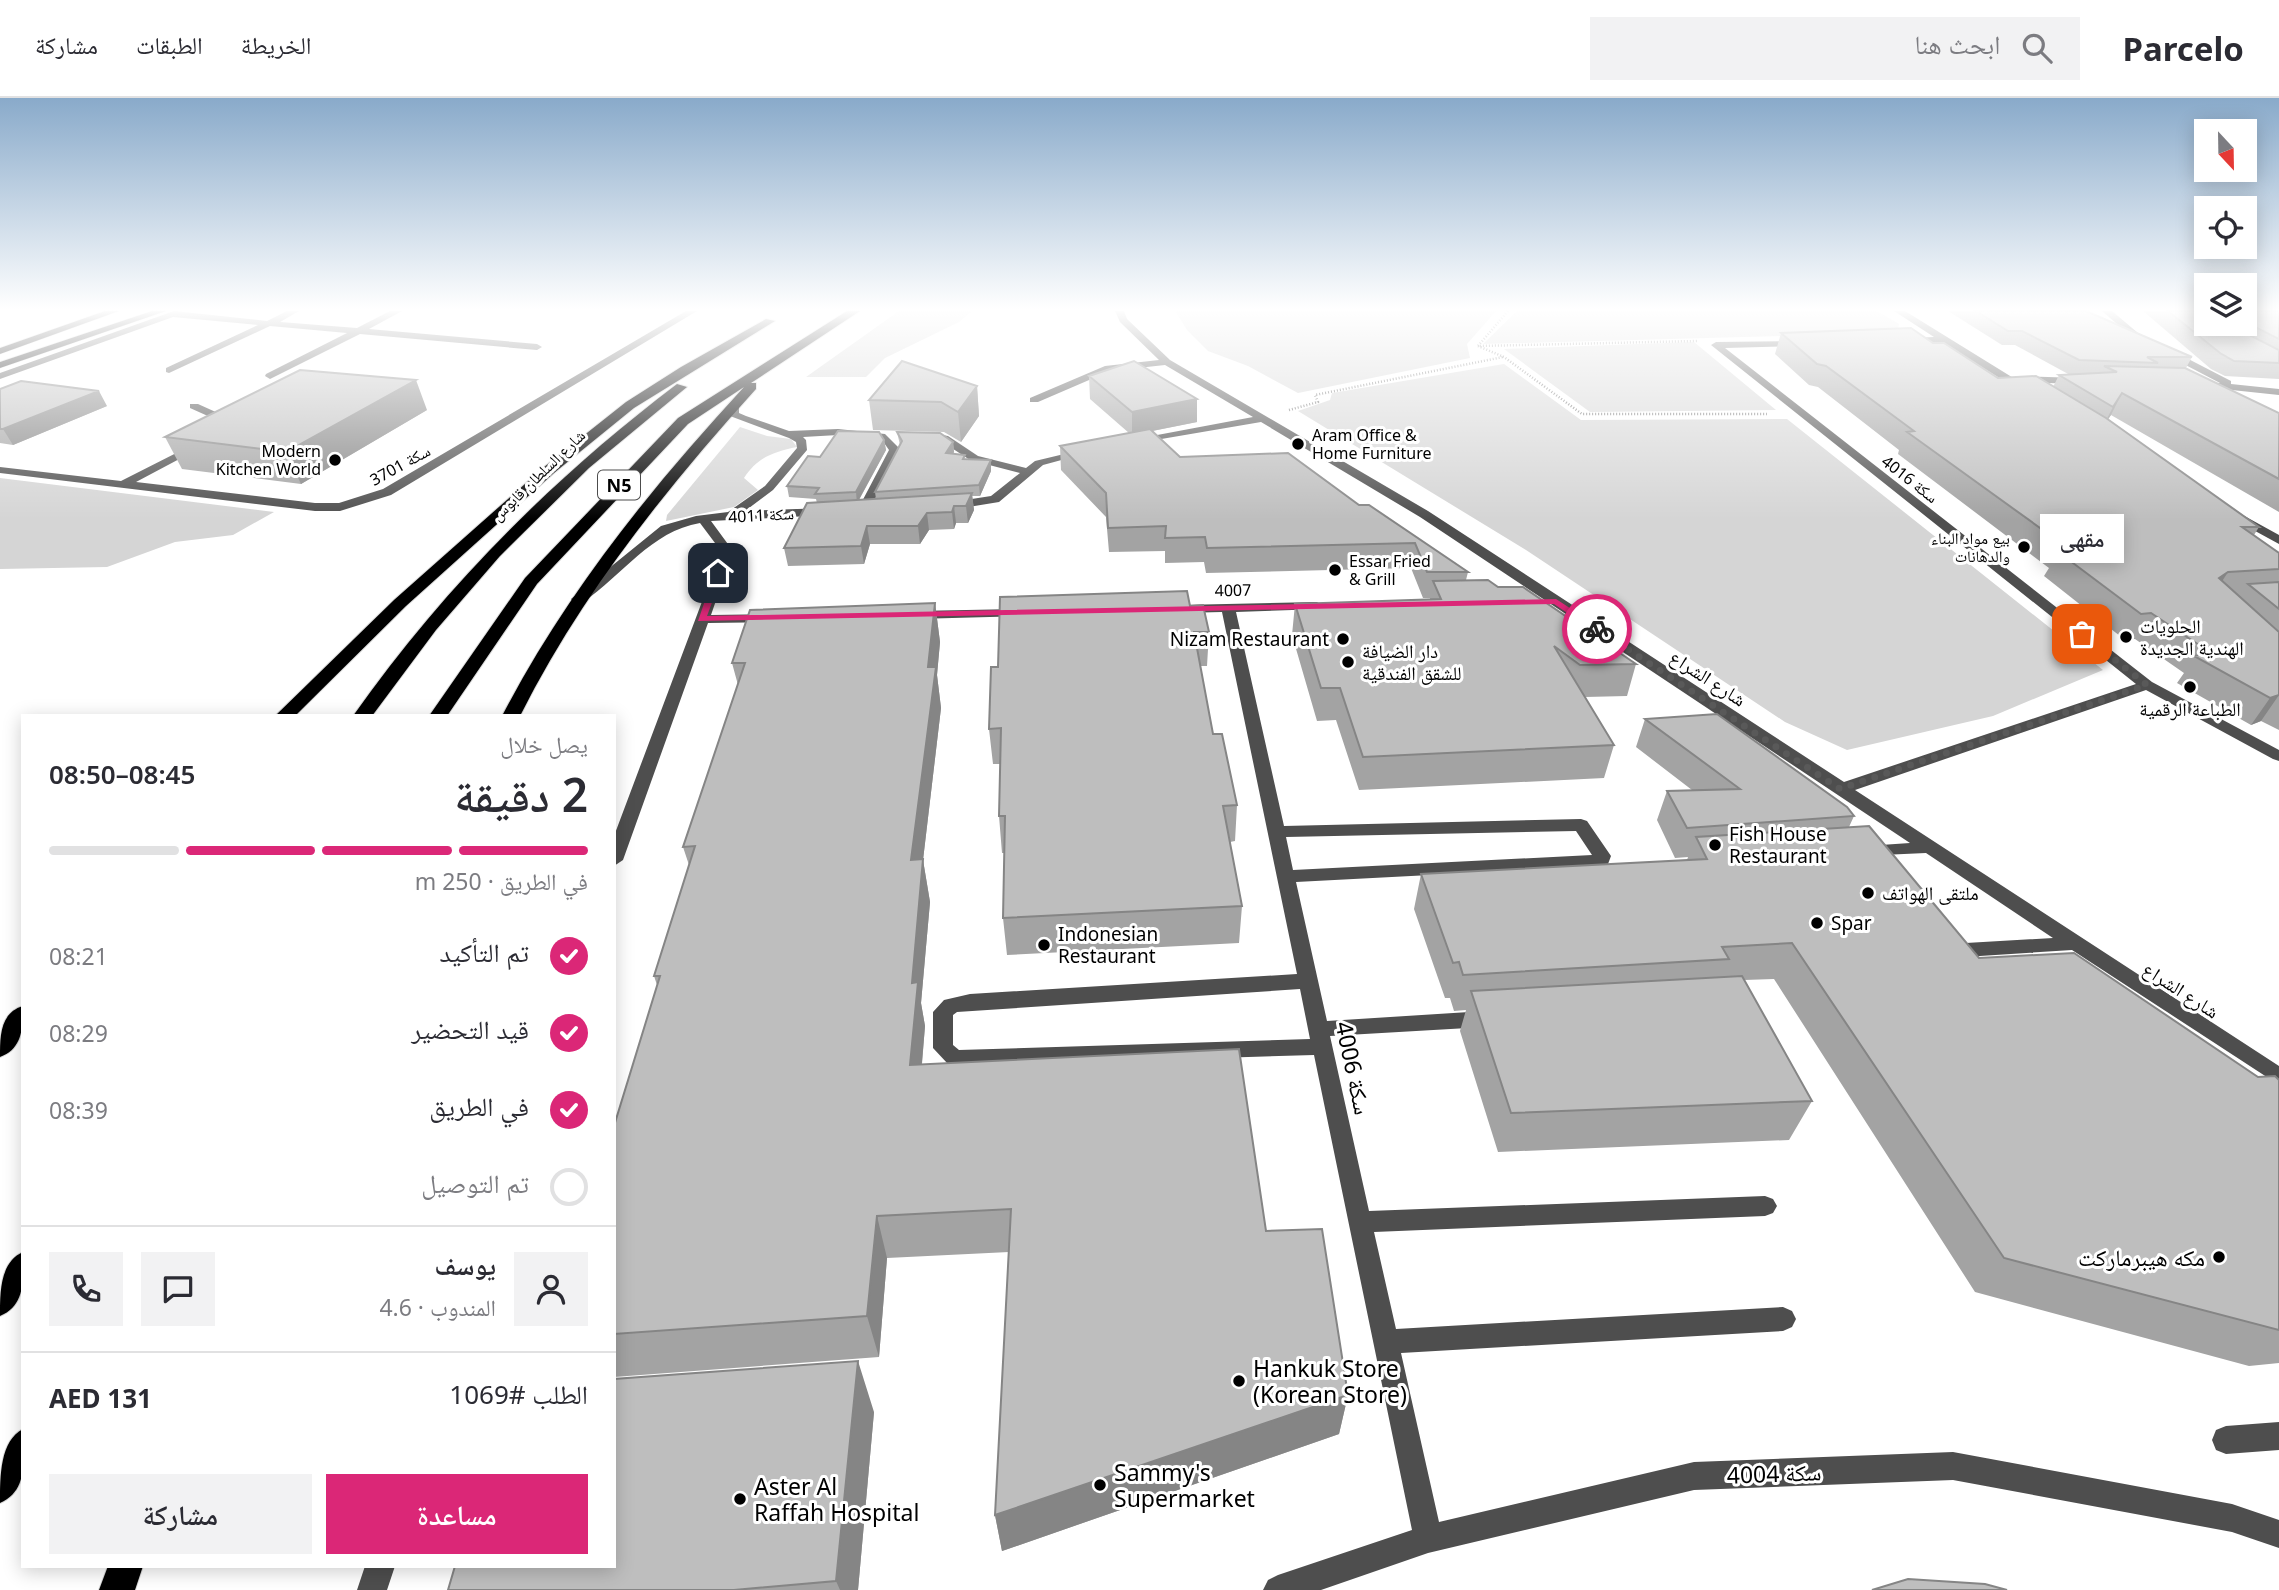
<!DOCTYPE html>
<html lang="ar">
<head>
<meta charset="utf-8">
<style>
	:root { --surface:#fff; --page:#f2f2f3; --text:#2b2b33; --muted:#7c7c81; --line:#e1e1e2; --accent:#db2777 }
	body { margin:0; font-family:"Noto Sans","Noto Naskh Arabic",sans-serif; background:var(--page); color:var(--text); direction:rtl; height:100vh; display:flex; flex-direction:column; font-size:26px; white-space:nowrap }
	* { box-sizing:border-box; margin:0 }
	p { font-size:23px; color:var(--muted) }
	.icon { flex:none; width:38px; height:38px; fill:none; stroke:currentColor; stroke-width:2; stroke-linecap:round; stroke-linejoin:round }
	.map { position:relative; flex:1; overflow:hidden; direction:ltr }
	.drawer { position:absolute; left:21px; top:616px; width:595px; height:854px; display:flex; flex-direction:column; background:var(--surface); border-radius:0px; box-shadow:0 4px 18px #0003; direction:rtl }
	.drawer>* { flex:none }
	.needle { width:46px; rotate:158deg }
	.tools { position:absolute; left:2194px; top:21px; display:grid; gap:14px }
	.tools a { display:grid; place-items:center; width:63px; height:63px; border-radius:0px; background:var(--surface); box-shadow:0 4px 18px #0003; font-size:35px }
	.pin { position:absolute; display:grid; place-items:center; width:60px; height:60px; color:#fff; margin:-30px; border-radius:14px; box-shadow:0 4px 10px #0006 }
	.courier { position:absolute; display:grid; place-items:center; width:70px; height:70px; margin:-35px; border:5px solid #db2777; border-radius:50%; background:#fff; color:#222; box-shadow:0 2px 9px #0007 }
	.bubble { position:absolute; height:49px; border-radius:0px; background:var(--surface); box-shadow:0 4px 18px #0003; font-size:23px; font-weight:600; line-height:49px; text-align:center; direction:rtl }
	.overview em { font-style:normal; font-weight:600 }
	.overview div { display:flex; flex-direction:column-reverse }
	.overview { display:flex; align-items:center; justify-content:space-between; height:119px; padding:0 28px }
	h1 { font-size:46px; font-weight:600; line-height:52px }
	.bar { display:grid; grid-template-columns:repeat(4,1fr); gap:10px 7px; align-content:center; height:84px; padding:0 28px }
	.bar i { height:9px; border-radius:5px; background:var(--line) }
	.bar .active { background:var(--accent) }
	.bar p { grid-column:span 4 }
	.line { display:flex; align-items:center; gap:18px; padding:0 28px; border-top:2px solid var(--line) }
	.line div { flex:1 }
	.round { display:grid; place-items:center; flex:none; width:74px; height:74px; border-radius:0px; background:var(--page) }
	ol { padding:0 28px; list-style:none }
	li { display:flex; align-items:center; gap:21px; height:77px }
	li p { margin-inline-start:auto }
	li .icon { padding:7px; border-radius:50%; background:var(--accent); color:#fff; stroke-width:4 }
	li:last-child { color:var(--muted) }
	li i { width:38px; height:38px; border:4px solid var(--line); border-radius:50% }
	.cta { display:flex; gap:14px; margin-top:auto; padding:14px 28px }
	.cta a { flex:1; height:80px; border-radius:0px; background:var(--accent); color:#fff; font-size:28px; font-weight:600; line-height:80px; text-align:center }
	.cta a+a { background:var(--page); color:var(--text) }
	header { display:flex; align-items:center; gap:42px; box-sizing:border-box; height:98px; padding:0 35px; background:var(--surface); border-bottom:2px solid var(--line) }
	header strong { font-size:33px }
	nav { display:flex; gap:38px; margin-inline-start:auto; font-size:24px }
	.search { width:490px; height:63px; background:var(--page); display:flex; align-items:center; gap:18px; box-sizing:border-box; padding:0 24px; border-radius:0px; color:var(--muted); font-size:26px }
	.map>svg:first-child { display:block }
	.green { fill:#d5d5d5 }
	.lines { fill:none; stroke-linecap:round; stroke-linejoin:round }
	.major-casing { stroke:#dbdbdb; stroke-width:1 }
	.highway-casing { stroke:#dbdbdb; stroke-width:2 }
	.path { stroke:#707070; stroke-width:2.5; stroke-dasharray:1 2; stroke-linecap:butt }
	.minor { fill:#4e4e4e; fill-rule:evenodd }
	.major { fill:#000; fill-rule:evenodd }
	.highway { fill:#000; fill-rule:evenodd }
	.wall { fill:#a3a3a3 }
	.shaded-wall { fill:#858585 }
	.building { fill:#bebebe; stroke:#858585; stroke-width:2 }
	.route { fill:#db2777 }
	.done { stroke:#595959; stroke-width:7; stroke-dasharray:0 12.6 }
	.poi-dot { fill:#000; stroke:#fff; stroke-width:2.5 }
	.labels { text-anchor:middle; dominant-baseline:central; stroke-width:6; stroke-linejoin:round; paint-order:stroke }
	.far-poi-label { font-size:16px; fill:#000; stroke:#fff; text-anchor:start }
	.far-street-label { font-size:16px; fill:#000; stroke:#fff }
	.shield { fill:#fff; stroke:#4c4c4c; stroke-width:2 }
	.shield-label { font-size:18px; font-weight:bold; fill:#000 }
	.poi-label { font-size:19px; fill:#000; stroke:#fff; text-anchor:start }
	.street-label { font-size:19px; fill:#000; stroke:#fff }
	.near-street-label { font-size:23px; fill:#000; stroke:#fff }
	.near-poi-label { font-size:23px; fill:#000; stroke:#fff; text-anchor:start }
</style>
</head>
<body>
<header>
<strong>Parcelo</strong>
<div class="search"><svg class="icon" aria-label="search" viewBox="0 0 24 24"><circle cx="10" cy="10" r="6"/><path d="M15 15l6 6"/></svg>ابحث هنا</div>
<nav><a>الخريطة</a><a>الطبقات</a><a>مشاركة</a></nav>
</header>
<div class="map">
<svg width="2279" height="1492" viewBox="0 0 2279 1492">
	<rect width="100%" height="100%" fill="#fff"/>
	<path class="green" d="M899,213H972L959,224L885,260L866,279H806Z
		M1175,213H1496L1467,246L1470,260L1298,295L1248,268L1208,253L1187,232Z
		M1517,213H1877L1899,226L1897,235L1483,246Z
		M1694,244L1776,312L1590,314L1504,251Z
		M1504,266L1581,322L1787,321L2103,572L1993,618L1847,652L1785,624L1526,452L1298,313L1330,302L1332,295Z
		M740,329L767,338L791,341L797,349C773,354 758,359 744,380L758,392L734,409L666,423L667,417Z
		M0,380L274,414L233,437L175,444L107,469L0,471Z"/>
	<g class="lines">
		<g class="major-casing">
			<path id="major" d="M105,213H119L0,256V250Z
				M152,213H166L0,270V264Z"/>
		</g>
		<g class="highway-casing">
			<path id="highway" d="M847,213H860L751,285H756V291C665,392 582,495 520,618H502C566,495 651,390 744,289L688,326L537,486L447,618H429L525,480L678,320Z
				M766,221L775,223L634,310L554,375L406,508L295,618H275L394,502L544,369L626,304L681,269Z
				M677,286L687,289L589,370L500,458L436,532L372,618H353C443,490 553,380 677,286Z
				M23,908C23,928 23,951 0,959C0,938 0,915 23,908Z
				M23,1154C23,1178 27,1207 0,1218C0,1194 0,1164 23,1154Z
				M23,1331C23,1358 30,1392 0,1405C0,1378 0,1343 23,1331Z
				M108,1468H143L135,1492H99Z"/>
		</g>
		<path class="path" d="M1508,213L1478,248L1697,243
			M1478,248L1504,259L1582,316H1767
			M1289,312L1318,304L1315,297L1503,259"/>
		<path class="minor" d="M174,213L267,223L287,213H299L280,224L357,230L390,213H402L369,231L537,246L542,249L537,252L360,236L270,281L265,278L266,276L347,235L270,228L169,275L166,274V270L258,227L173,219L0,281V275Z
			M686,213H697L391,397L340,413H315L0,375V369L121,383L196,345L202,348L200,350L136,384L315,405H339L383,391Z
			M1115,213H1124L1127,221L1170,262L1428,413L1844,684L2136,586L1711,247L1716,244L1805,243L1807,245L1802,248L1725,250L2152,584L2279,652V663L2273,661L2146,592L1855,692L2279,968V987L2072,852L1949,860L1942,858L1939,853L1942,848L1949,846L2053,840L1926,755L1860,758L1857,754L1866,748L1910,745L1420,419L1261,324L1132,346V342L1136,341L1253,319L1165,267L1110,273L1038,304H1030V300L1105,268L1159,262L1120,224Z
			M1894,213H1905L2015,281L2020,278L2079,280L2084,283L2079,286L2020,284L2031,292L2022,294L1943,245H1904V241L1907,240L1934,239Z
			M2102,213H2112L2138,235L2231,283V286L2279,291V297L2194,288V284L2220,285L2132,239Z
			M734,305L739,308V315L746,318L789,333L838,331L885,336L901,352L867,416L857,413L889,352L882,342L838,337L803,339L806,342L807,352L773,392L745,413L824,410L828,411V417L711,423L733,453L711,517L772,516L779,520L772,524L708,525L623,762L614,768V738L721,453L700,425C651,433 622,478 583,504H573L571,501L661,428L696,418L728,414L765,388L797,350L796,344L789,340L730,318L729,308Z
			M190,306H198L229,320V330L220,332L219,323L190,310Z
			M931,335L948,338L978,358L1026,370L1035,363L1085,351L1091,354L1043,367L999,404L950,412L946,411V405L991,398L1020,375L970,362L941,343L927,340V336Z
			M2239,415L2279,437V446L2235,422V416Z
			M1317,504L1324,508L1322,511L1236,514L1284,728L1581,721L1587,723L1611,758L1608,766L1602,768L1296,784L1327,923L1485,913L1492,916L1495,921L1492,926L1485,929L1330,938L1369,1113L1765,1098L1773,1101L1777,1108L1773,1115L1765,1118L1374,1134L1396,1231L1783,1209L1792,1213L1796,1221L1792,1229L1783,1233L1401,1255L1439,1424L1694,1364L1953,1354L2232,1406L2279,1422V1450L2232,1434L1953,1382L1694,1392L1428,1455L1321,1492H1263L1268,1482L1278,1477L1412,1432L1314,957L955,968L948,966L933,950V914L944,902L970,896L1297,876L1222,514L1181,515L1174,511L1181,507ZM1576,733L1592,757L1293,772L1286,739ZM1300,891L1310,941L959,952L953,947V917L957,914Z
			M1024,511L1029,512V518L915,521L908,517L915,513Z
			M2279,1324V1352L2226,1356L2216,1352L2212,1342L2216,1332L2226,1328Z
			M365,1468H395L387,1492H357Z"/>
		<use href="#major" class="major"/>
		<use href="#highway" class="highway"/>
	</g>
	<path class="wall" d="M1948,213H2086L2192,259L2186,270L2279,315V414L2111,317L2108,321L2259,429L2254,437L2279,455V632L2261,623L2251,627L2177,585L2184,575L2135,541L2125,542L2044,478L2049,470L1898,356L1899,352L1818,289L1809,287L1775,256L1781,235L1933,245L1998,280L2053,289L2059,277H2070L2015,247H2002Z
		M2143,213H2207V226H2245V213H2279V281L2225,278L2211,271Z
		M1089,278L1197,324L1152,333L1180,359L1359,407L1468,474L1466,482L1498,489L1636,566L1627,598L1585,599L1614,647L1604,680L1359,692L1336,622L1317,623L1292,537L1295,506L1430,502V500H1423L1411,470L1206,475L1204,464L1165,465V453L1109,454L1106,419L1061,372L1060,348L1129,335L1090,301Z
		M977,288L979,318L961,344L944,334L873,332L869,302Z
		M0,291L107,308L13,347L0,345Z
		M427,312L301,386L182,371L165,339Z
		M897,334L953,344L954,354L953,356L991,373L980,398H972L974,412L968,425H956L954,431L929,432L920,446H870L864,466L788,468L784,450L817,405L816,401L789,399L787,388L820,359L884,342L886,352L859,402L876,401L875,394L900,347Z
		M935,505L940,544L937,577L941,610L923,762L930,804L921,905L925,928L922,966L1266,1133L1348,1297L1339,1336L1002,1453L995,1417L1009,1154L887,1160L879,1259L614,1279V1028L657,887L654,878L689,767L683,749L738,587L732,565Z
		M1190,508L1209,534L1207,568H1200L1213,636L1237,707L1235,743L1230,744L1242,808L1239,845L1007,857L1003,820L1004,755H1002L999,718L1000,666H993L989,631L998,569Z
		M1645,621L1854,718L1849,729L1979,860L2258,979L2279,982V1265L2249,1268L1975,1194L1774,881L1744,882L1812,1003L1789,1042L1498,1054L1460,933L1466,912L1454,913L1450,900H1445L1414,811L1421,776L1687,762L1688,759L1675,760L1657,722L1667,693L1692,692L1636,649Z
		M874,1314L858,1492H448Z"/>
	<path class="shaded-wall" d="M416,282L427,312L301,386L286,354Z
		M977,288L979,318L961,344L958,314Z
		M99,293L107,308L13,347L3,331Z
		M2122,295L2111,317L2101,332L2113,309Z
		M1197,301V324L1132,337V314Z
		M884,342L886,352L857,405L856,394Z
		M953,344L954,354L947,366L946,355Z
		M991,362V373L980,398L979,387Z
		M972,395L974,412L968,425L966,408Z
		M954,408L956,425L954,431L952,414Z
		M927,415L929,432L920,446L918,428Z
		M867,428L870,446L864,466L861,448Z
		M2228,474L2212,499L2219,480Z
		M935,505L940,544L937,577L941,610L923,762L930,804L921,905L925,928L918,1010L910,967L912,885L911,762L928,569Z
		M2279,597L2261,623L2251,627L2270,600Z
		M877,1118L887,1160L879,1259L867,1218Z
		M858,1263L874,1314L858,1492H840L836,1483Z
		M1348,1297L1339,1336L1002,1453L995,1417Z"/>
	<path class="building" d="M1976,213H2086L2192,259H2147L2158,265L2079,262L2022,233H2008Z
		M2168,213H2207V226H2228L2279,252V265L2234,263L2220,255Z
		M2245,213H2279V241L2245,224Z
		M1911,230L1933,245H1944L1998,280L2036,278L2106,320L2259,429H2242L2279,455V471L2228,474L2219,480L2279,534V597L2270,600L2194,558L2211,555L2151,515L2141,516L2057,453H2072L1907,334L1914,333L1826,268L1817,266L1781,235Z
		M902,263L977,288L958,314L941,304L869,302Z
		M1134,263L1197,301L1132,314L1089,278Z
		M2104,268L2185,270L2279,315V381L2122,295L2113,309L2059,277L2117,274Z
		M300,272L416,282L286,354L165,339Z
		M21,283L99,293L3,331H0V291Z
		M1150,331L1180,359L1288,355L1359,407H1369L1468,474H1427L1415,445L1207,450L1205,439L1165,440L1166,428L1108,430L1106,395L1060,348Z
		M838,333L879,334L884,342L856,394L815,396L819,390L787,388L808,358L820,359Z
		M897,334L940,335L953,344L946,355L965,357L963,361L991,362L979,387L875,394L902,343Z
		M972,395L966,408H954L952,414L927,415L918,428H867L861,448L784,450L807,405Z
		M1488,482L1498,489H1523L1636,566L1580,567L1554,548L1614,647L1363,659L1340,590H1321L1295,506L1441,501L1433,483Z
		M2279,484V511L2248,486Z
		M1187,493L1190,508L1203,507L1209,534H1194L1213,636H1222L1237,707L1223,708L1242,808L1003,820L1005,718H999L1001,630L989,631L991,569H998L1000,499Z
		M935,505L928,569H936L911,762L923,761L912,885L918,884L910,967L1239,951L1266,1133L1322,1131L1348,1297L995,1417L1011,1111L877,1118L867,1218L614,1236V1028L660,878H654L695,748L683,749L745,565H732L750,512Z
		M1717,616L1847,709L1854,718L1687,730L1667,693L1740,691L1645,621Z
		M1869,728L1979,860L2074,855L2258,979L2275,978L2279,982V1232L2004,1160L1792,845L1722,849L1729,861L1463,877L1459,864L1453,865L1421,776L1707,761L1696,739Z
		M1742,878L1812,1003L1511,1015L1471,893Z
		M858,1263L836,1483L734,1492H448L455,1468H614V1281Z
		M1908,1481L1985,1486L2007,1492H1872Z"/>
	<linearGradient id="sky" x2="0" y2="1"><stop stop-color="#89aaca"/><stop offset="0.5" stop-color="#fff"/><stop offset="1" stop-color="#fff" stop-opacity="0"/></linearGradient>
	<rect width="2279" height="422" fill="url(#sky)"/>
	<path class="route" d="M715,473L723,475L707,518L1556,501L1602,531L1594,533L1554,506L698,523Z"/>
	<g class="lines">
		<path class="done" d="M1597,531L1840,691L2147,587L2082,536"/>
	</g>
	<g class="poi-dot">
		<circle cx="1298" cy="346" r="7"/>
		<circle cx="335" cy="362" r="7"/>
		<circle cx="2024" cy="449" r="7"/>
		<circle cx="1335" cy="472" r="7"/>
		<circle cx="2126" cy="539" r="7"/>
		<circle cx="1343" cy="541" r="7"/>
		<circle cx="1348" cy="564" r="7"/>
		<circle cx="2190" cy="589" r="7"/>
		<circle cx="1715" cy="747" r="7"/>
		<circle cx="1868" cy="795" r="7"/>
		<circle cx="1817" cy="825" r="7"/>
		<circle cx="1044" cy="847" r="7"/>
		<circle cx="2219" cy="1159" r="7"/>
		<circle cx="1239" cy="1283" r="7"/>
		<circle cx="1100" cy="1387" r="7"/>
		<circle cx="740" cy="1401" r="7"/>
	</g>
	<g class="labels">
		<g class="far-poi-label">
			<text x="1312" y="337">Aram Office &amp;<tspan x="1312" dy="18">Home Furniture</tspan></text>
			<text x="321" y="353" text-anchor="end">Modern<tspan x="321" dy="18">Kitchen World</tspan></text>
			<text x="2010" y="440" text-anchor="end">بيع مواد البناء<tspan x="2010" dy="18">والدهانات</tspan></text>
			<text x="1349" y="463">Essar Fried<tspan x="1349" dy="18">&amp; Grill</tspan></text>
		</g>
		<g class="far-street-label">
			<text transform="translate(400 367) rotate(-29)">سكة 3701</text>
			<text transform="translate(538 377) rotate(-44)">شارع السلطان قابوس</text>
			<text transform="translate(1910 381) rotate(38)">سكة 4016</text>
			<text transform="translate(761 417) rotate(-3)">سكة 4011</text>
			<text transform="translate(1233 492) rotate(-1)">4007</text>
		</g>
		<rect class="shield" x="598" y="372.5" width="42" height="29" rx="5"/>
		<g class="shield-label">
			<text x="619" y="387">N5</text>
		</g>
		<g class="poi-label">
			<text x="2140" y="528">الحلويات<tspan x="2140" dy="22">الهندية الجديدة</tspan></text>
			<text x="1329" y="541" text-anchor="end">Nizam Restaurant</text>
			<text x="1362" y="553">دار الضيافة<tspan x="1362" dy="22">للشقق الفندقية</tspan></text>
			<text x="2190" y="611" text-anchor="middle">الطباعة الرقمية</text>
			<text x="1729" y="736">Fish House<tspan x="1729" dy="22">Restaurant</tspan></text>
			<text x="1882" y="795">ملتقى الهواتف</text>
			<text x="1831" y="825">Spar</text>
			<text x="1058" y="836">Indonesian<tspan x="1058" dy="22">Restaurant</tspan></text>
		</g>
		<g class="street-label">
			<text transform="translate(1708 580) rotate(33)">شارع الشراع</text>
			<text transform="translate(2181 892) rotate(33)">شارع الشراع</text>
		</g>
		<g class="near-street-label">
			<text transform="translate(1354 970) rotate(78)">سكة 4006</text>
			<text transform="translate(1774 1375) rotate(-2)">سكة 4004</text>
		</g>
		<g class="near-poi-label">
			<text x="2205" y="1159" text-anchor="end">مكه هيبرماركت</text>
			<text x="1253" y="1270">Hankuk Store<tspan x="1253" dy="26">(Korean Store)</tspan></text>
			<text x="1114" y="1374">Sammy's<tspan x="1114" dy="26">Supermarket</tspan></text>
			<text x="754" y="1388">Aster Al<tspan x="754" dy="26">Raffah Hospital</tspan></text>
		</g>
	</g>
</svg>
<div class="tools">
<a><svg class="needle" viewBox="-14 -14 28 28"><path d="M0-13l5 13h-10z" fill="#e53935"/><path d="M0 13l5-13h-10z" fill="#7c7c81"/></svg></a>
<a><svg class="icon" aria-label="locate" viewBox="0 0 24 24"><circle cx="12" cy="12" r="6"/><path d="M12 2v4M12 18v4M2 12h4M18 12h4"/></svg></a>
<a><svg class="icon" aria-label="layers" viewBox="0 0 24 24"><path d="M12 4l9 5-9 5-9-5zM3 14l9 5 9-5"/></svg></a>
</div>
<div class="pin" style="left:2082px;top:536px;background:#ea580c"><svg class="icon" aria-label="bag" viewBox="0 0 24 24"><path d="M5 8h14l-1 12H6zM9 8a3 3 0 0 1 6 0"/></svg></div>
<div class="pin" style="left:718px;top:475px;background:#1f2937"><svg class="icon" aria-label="home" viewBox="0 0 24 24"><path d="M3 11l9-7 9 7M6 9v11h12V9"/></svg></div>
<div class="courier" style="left:1597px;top:531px"><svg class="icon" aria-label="bike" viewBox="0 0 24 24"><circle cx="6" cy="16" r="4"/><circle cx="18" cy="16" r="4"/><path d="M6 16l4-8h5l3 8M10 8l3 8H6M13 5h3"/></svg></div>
<div class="bubble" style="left:2040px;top:416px;width:84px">مقهى</div>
<section class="drawer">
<div class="overview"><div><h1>2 دقيقة</h1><p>يصل خلال</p></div><em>08:45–08:50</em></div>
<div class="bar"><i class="active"></i><i class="active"></i><i class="active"></i><i></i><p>في الطريق · 250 m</p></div>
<ol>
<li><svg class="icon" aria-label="check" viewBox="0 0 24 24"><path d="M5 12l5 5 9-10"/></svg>تم التأكيد<p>08:21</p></li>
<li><svg class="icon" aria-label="check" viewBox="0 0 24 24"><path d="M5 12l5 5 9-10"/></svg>قيد التحضير<p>08:29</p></li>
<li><svg class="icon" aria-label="check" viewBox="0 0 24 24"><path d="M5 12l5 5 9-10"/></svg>في الطريق<p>08:39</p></li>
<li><i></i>تم التوصيل</li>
</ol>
<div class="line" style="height:126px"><a class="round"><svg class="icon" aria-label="person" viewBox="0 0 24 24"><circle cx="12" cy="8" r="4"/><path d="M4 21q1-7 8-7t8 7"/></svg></a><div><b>يوسف</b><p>المندوب · 4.6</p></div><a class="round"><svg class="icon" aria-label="chat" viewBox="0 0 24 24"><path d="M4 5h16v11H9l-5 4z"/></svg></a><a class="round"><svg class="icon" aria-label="phone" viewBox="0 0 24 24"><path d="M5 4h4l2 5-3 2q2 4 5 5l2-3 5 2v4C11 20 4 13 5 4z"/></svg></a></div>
<div class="line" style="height:91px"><div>الطلب #1069</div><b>AED 131</b></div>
<div class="cta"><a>مساعدة</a><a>مشاركة</a></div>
</section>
</div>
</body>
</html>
